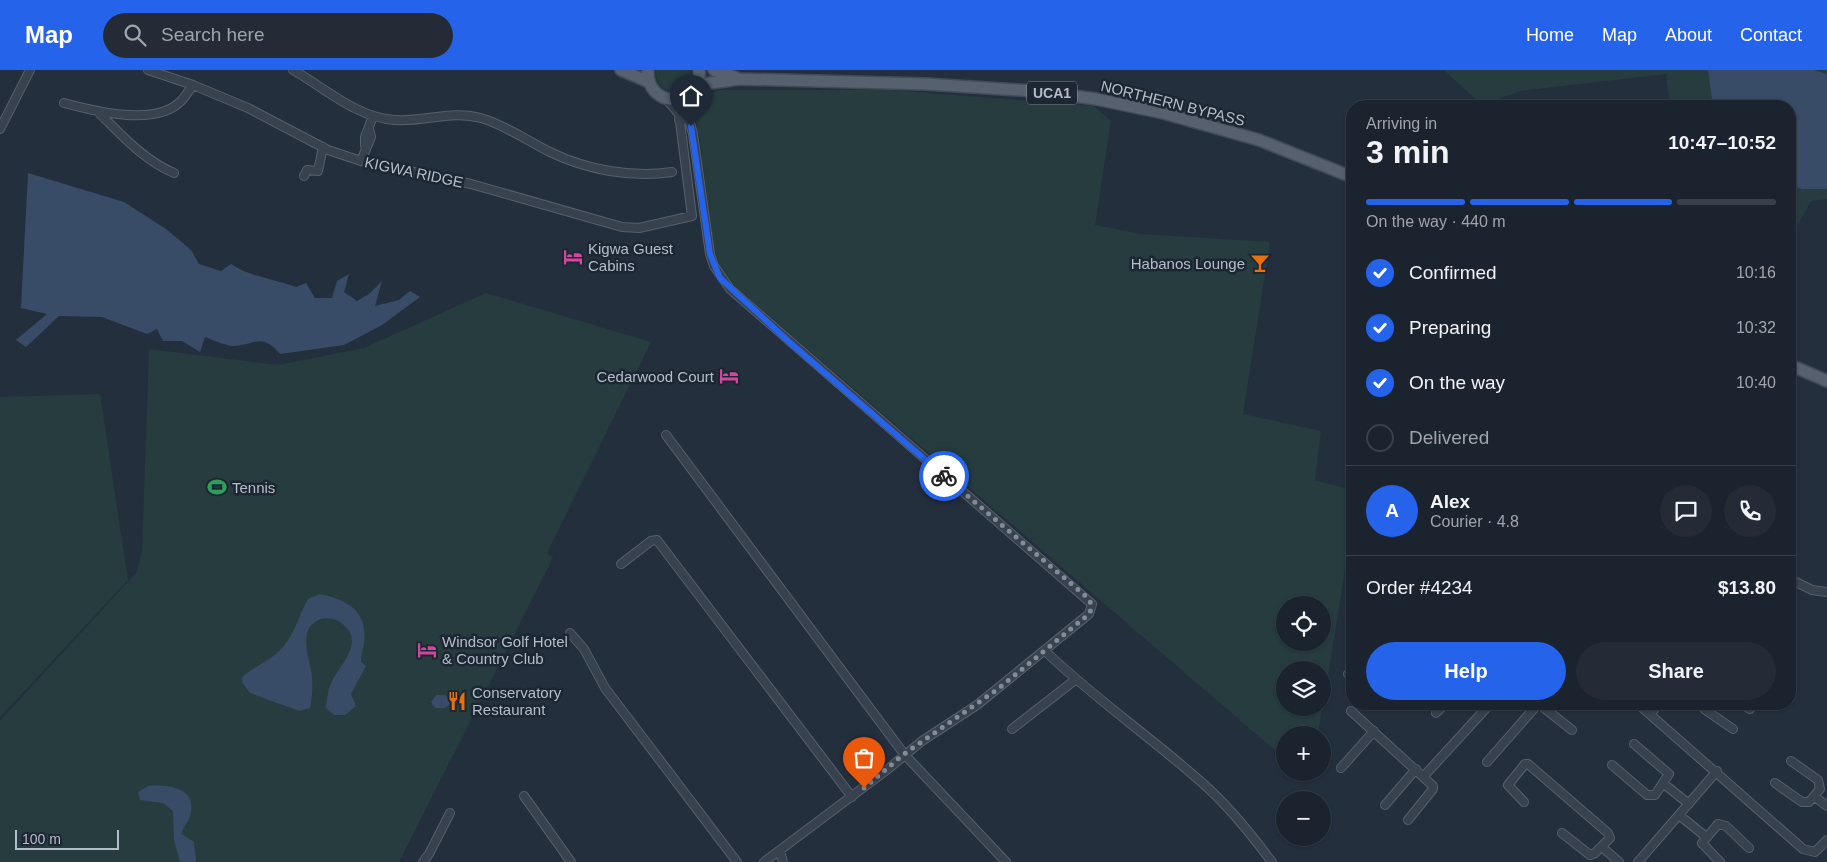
<!DOCTYPE html>
<html lang="en">
<head>
<meta charset="utf-8">
<style>
	:root { --surface:#1b232e; --page:#242b36; --text:#f1f3f6; --muted:#a0a4aa; --line:#39404a; --accent:#2563eb }
	body { margin:0; font-family:Arial,sans-serif; background:var(--page); color:var(--text); height:100vh; display:flex; flex-direction:column; font-size:19px; white-space:nowrap }
	* { box-sizing:border-box; margin:0 }
	p { font-size:16px; color:var(--muted) }
	.icon { flex:none; width:28px; height:28px; fill:none; stroke:currentColor; stroke-width:2; stroke-linecap:round; stroke-linejoin:round }
	.map { position:relative; flex:1; overflow:hidden }
	.drawer { position:absolute; left:1346px; top:30px; width:450px; height:610px; display:flex; flex-direction:column; background:var(--surface); border-radius:20px; box-shadow:0 1px 4px #0004,0 0 0 1px var(--line) }
	.drawer>* { flex:none }
	.tools { position:absolute; left:1276px; top:526px; display:grid; gap:10px }
	.tools a { display:grid; place-items:center; width:55px; height:55px; border-radius:50%; background:var(--surface); box-shadow:0 1px 4px #0004,0 0 0 1px var(--line); font-size:25px }
	.scale { position:absolute; left:15px; bottom:12px; width:104px; box-sizing:border-box; padding-left:5px; border:2px solid #b4bcc9; border-top:0; font-size:14px; line-height:18px; white-space:nowrap; color:#b4bcc9; -webkit-text-stroke:4px #1d2633; paint-order:stroke }
	.pin { position:absolute; display:grid; place-items:center; width:42px; height:42px; color:#fff; margin:-51px -21px; border-radius:50% 50% 50% 0; rotate:-45deg; box-shadow:0 0 5px #0007 }
	.pin .icon { rotate:45deg }
	.courier { position:absolute; display:grid; place-items:center; width:50px; height:50px; margin:-25px; border:4px solid #2563eb; border-radius:50%; background:#fff; color:#222; box-shadow:0 1px 6px #0007 }
	.headline em { font-style:normal; font-weight:700 }
	.headline div { display:flex; flex-direction:column-reverse }
	.headline { display:flex; align-items:center; justify-content:space-between; height:85px; padding:0 20px }
	h1 { font-size:32px; font-weight:700; line-height:38px }
	.bar { display:grid; grid-template-columns:repeat(4,1fr); gap:8px 5px; align-content:center; height:60px; padding:0 20px }
	.bar i { height:6px; border-radius:4px; background:var(--line) }
	.bar .selected { background:var(--accent) }
	.bar p { grid-column:span 4 }
	.line { display:flex; align-items:center; gap:12px; padding:0 20px; border-top:1px solid var(--line) }
	.line div { flex:1 }
	.round { display:grid; place-items:center; flex:none; width:52px; height:52px; border-radius:26px; background:var(--page) }
	ol { padding:0 20px; list-style:none }
	li { display:flex; align-items:center; gap:15px; height:55px }
	li p { margin-inline-start:auto }
	li .icon { padding:5px; border-radius:50%; background:var(--accent); color:#fff; stroke-width:4 }
	li:last-child { color:var(--muted) }
	li i { width:28px; height:28px; border:2px solid var(--line); border-radius:50% }
	.action { display:flex; gap:10px; margin-top:auto; padding:10px 20px }
	.action a { flex:1; height:58px; border-radius:30px; background:var(--accent); color:#fff; font-size:20px; font-weight:700; line-height:58px; text-align:center }
	.action a+a { background:var(--page); color:var(--text) }
	header { display:flex; align-items:center; gap:30px; box-sizing:border-box; height:70px; padding:0 25px; background:var(--accent); color:#fff }
	header strong { font-size:24px }
	nav { display:flex; gap:28px; margin-inline-start:auto; font-size:18px }
	.search { width:350px; height:45px; background:var(--page); display:flex; align-items:center; gap:12px; box-sizing:border-box; padding:0 18px; border-radius:28px; color:var(--muted); font-size:19px }
	.map>svg:first-child { display:block }
	.green { fill:#263c3f; fill-rule:evenodd }
	.water { fill:#394c67 }
	.lines { fill:none; stroke-linecap:round; stroke-linejoin:round }
	.street-casing { stroke:#565f6c; stroke-width:10 }
	.primary-casing { stroke:#414a57; stroke-width:14 }
	.street { stroke:#38414e; stroke-width:8 }
	.primary { stroke:#56606e; stroke-width:11 }
	.done { stroke:#828b98; stroke-width:5; stroke-dasharray:0 9 }
	.route { stroke:#2563eb; stroke-width:6 }
	.labels { text-anchor:middle; dominant-baseline:central; stroke-width:5; stroke-linejoin:round; paint-order:stroke }
	.shield { fill:#1d2633; stroke:#878f9c; stroke-width:1 }
	.shield-label { font-size:14px; font-weight:bold; fill:#b4bcc9 }
	.street-label { font-size:15px; fill:#b4bcc9; stroke:#1d2633 }
	.poi-label { font-size:15px; fill:#b4bcc9; stroke:#1d2633; text-anchor:start }
</style>
</head>
<body>
<header>
<strong>Map</strong>
<div class="search"><svg class="icon" aria-label="search" viewBox="0 0 24 24"><circle cx="10" cy="10" r="6"/><path d="M15 15l6 6"/></svg>Search here</div>
<nav><a>Home</a><a>Map</a><a>About</a><a>Contact</a></nav>
</header>
<div class="map">
<svg width="1827" height="792" viewBox="0 0 1827 792">
	<rect width="100%" height="100%" fill="#242f3e"/>
	<path class="green" d="M656,0H691C690,29 655,28 656,0Z
		M1444,0H1827V129L1811,131L1790,169V36H1670L1666,4L1520,21L1482,35Z
		M720,20H890L1094,36L1111,51L1095,155L1141,164L1270,172L1243,344L1321,361L1315,410L1352,420V455L1323,637L1322,600H1285V638H1322L1318,665H1285V689L731,213L720,196L714,179L700,71L694,41L704,25ZM1285,535H1322V572H1285Z
		M486,223L651,272L547,483L553,488L399,792H0V651L136,503L142,482L149,279L278,295L364,278Z
		M100,324L128,510L0,647V327Z"/>
	<path class="water" d="M1708,0H1814L1827,4V119H1802L1790,115V36H1713Z
		M28,103L124,132L166,159L191,180L199,194L221,201L231,194C250,207 274,209 296,217L306,213L315,228H332L337,211L349,204L344,222L357,231L369,224L382,211L375,236L399,230L410,221L420,227L382,255L344,275L280,284C261,261 254,276 232,276C224,275 213,270 205,267L200,282L182,271H163L157,259L147,264L102,247L59,246L26,277L16,270L47,244L21,238Z
		M320,524C347,530 368,540 364,573C363,580 361,584 361,592L366,596L351,624L356,636L345,645H334L326,638C327,629 328,619 332,611C341,593 367,571 340,552C335,549 327,547 321,549C295,558 311,591 312,607C313,617 312,628 310,638L299,641L250,623L242,612V607C255,596 272,590 283,577C295,563 299,545 308,529Z
		M436,625H446L450,634L445,638H435L431,632Z
		M148,716C169,714 198,718 190,746C188,754 182,757 182,764L194,772L196,792H180L174,770L173,741L163,733L140,730L138,722Z"/>
	<g class="lines">
		<g class="street-casing">
			<path id="street" d="M148,0L193,15L248,38L328,80L361,91L471,114L622,157L639,158L692,146L679,44
				M293,0C325,18 357,48 395,50C424,52 452,40 481,48C505,55 528,71 550,82C587,100 632,108 672,102
				M665,28L679,44
				M64,33C94,41 156,57 181,31C186,26 189,20 193,15
				M97,41C121,64 143,90 174,103
				M679,44L691,24
				M679,50L684,47L690,53L693,64L710,184L714,196L730,219L1092,534L1089,544L977,635L922,671L888,699L764,792
				M0,59L30,0
				M365,76V67L373,46
				M361,91L371,67L369,59
				M304,106L307,100L318,101L323,77
				M666,365L904,684L1006,792
				M621,494L651,471L657,470L852,727
				M1796,512L1812,520L1827,522
				M570,563L584,579L605,618L737,792
				M1045,581C1093,627 1149,666 1199,710C1227,734 1250,763 1272,792
				M1348,604L1352,606
				M1539,634L1572,660
				M1587,634L1590,636
				M1638,634L1803,779L1815,782L1827,770
				M1705,634L1704,639L1733,659
				M1742,634L1750,639
				M1351,641L1433,716V719L1408,750
				M1436,643L1445,634
				M1651,644L1658,634
				M1012,659L1075,610
				M1487,692L1538,634
				M1612,695L1647,725H1655L1669,704L1634,674
				M1341,698L1374,661
				M1424,706L1490,634
				M1775,713L1802,732H1809L1820,719L1818,710L1791,691
				M1664,714L1689,734
				M524,726L571,792
				M1815,727L1827,736
				M1524,732L1508,715L1525,694H1528L1608,763L1610,768L1595,783L1590,785L1562,763
				M1385,735L1416,699
				M1679,745L1705,766
				M1602,777L1619,792
				M780,780L783,792
				M423,792L429,784L450,743
				M1638,792L1717,701
				M1720,792L1702,773L1718,754L1726,756L1749,778"/>
		</g>
		<g class="primary-casing">
			<path id="primary" d="M621,0L649,12
				M648,0C646,40 703,38 699,0
				M714,0L737,8
				M697,15L739,9L926,14L1035,21L1096,29L1163,43L1259,70L1352,107
				M1790,295L1827,311"/>
		</g>
		<use href="#street" class="street"/>
		<use href="#primary" class="primary"/>
	</g>
	<g class="lines">
		<path class="done" d="M864,718L904,684L998,619L1089,544C1092,538 1092,534 1088,528L944,406"/>
		<path class="route" d="M691,56L710,184L720,208L787,270L944,406"/>
	</g>
	<defs>
		<g id="hotel-bare" transform="scale(1.5)"><path d="M-6-4.5h1.5V1H6V5H4.5V3h-9V5H-6ZM-4 0a1.8 1.8 0 1 1 3.6 0ZM.5 0V-2.5h3Q6-2.5 6 0Z" fill="#d1479c" stroke="#1d2633" stroke-width="2.5" paint-order="stroke"/></g>
		<g id="bar-bare" transform="scale(1.5)"><path d="M-6-5H6L.8 .8V4.5H3.5V6h-7V4.5H-.8V.8Z" fill="#e8710a" stroke="#1d2633" stroke-width="2.5" paint-order="stroke"/></g>
		<g id="stadium-bare" transform="scale(1.5)"><path d="M0-5a6.5 5 0 1 0 0 10a6.5 5 0 1 0 0-10ZM-3.5-1.8h7v3.6h-7Z" fill="#2e9e5b" stroke="#1d2633" stroke-width="2.5" paint-order="stroke"/></g>
		<g id="restaurant-bare" transform="scale(1.5)"><path d="M-5-6h1v4h1v-4h1v4h1v-4h1v5L-1.5 .5V6h-2V.5L-5-1ZM5-6V6H3V1.5H1.5Q1.5-4 5-6Z" fill="#e8710a" stroke="#1d2633" stroke-width="2.5" paint-order="stroke"/></g>
	</defs>
	<g fill-rule="evenodd">
		<use href="#hotel-bare" x="573" y="187"/>
		<use href="#bar-bare" x="1260" y="193"/>
		<use href="#hotel-bare" x="729" y="306"/>
		<use href="#stadium-bare" x="217" y="417"/>
		<use href="#hotel-bare" x="427" y="580"/>
		<use href="#restaurant-bare" x="457" y="631"/>
	</g>
	<g class="labels">
		<rect class="shield" x="1027" y="11.5" width="50" height="23" rx="4"/>
		<g class="shield-label">
			<text x="1052" y="23">UCA1</text>
		</g>
		<g class="street-label">
			<text transform="translate(1173 33) rotate(14)">NORTHERN BYPASS</text>
			<text transform="translate(414 102) rotate(12)">KIGWA RIDGE</text>
		</g>
		<g class="poi-label">
			<text x="588" y="178">Kigwa Guest<tspan x="588" dy="17">Cabins</tspan></text>
			<text x="1245" y="193" text-anchor="end">Habanos Lounge</text>
			<text x="714" y="306" text-anchor="end">Cedarwood Court</text>
			<text x="232" y="417">Tennis</text>
			<text x="442" y="571">Windsor Golf Hotel<tspan x="442" dy="17">&amp; Country Club</tspan></text>
			<text x="472" y="622">Conservatory<tspan x="472" dy="17">Restaurant</tspan></text>
		</g>
	</g>
</svg>
<div class="tools">
<a><svg class="icon" aria-label="locate" viewBox="0 0 24 24"><circle cx="12" cy="12" r="6"/><path d="M12 2v4M12 18v4M2 12h4M18 12h4"/></svg></a>
<a><svg class="icon" aria-label="layers" viewBox="0 0 24 24"><path d="M12 4l9 5-9 5-9-5zM3 14l9 5 9-5"/></svg></a>
<a>+</a>
<a>−</a>
</div>
<div class="scale">100 m</div>
<div class="pin" style="left:864px;top:718px;background:#ea580c"><svg class="icon" aria-label="bag" viewBox="0 0 24 24"><path d="M5 8h14l-1 12H6zM9 8a3 3 0 0 1 6 0"/></svg></div>
<div class="pin" style="left:691px;top:56px;background:#1f2937"><svg class="icon" aria-label="home" viewBox="0 0 24 24"><path d="M3 11l9-7 9 7M6 9v11h12V9"/></svg></div>
<div class="courier" style="left:944px;top:406px"><svg class="icon" aria-label="bike" viewBox="0 0 24 24"><circle cx="6" cy="16" r="4"/><circle cx="18" cy="16" r="4"/><path d="M6 16l4-8h5l3 8M10 8l3 8H6M13 5h3"/></svg></div>
<section class="drawer">
<div class="headline"><div><h1>3 min</h1><p>Arriving in</p></div><em>10:47–10:52</em></div>
<div class="bar"><i class="selected"></i><i class="selected"></i><i class="selected"></i><i></i><p>On the way · 440 m</p></div>
<ol>
<li><svg class="icon" aria-label="check" viewBox="0 0 24 24"><path d="M5 12l5 5 9-10"/></svg>Confirmed<p>10:16</p></li>
<li><svg class="icon" aria-label="check" viewBox="0 0 24 24"><path d="M5 12l5 5 9-10"/></svg>Preparing<p>10:32</p></li>
<li><svg class="icon" aria-label="check" viewBox="0 0 24 24"><path d="M5 12l5 5 9-10"/></svg>On the way<p>10:40</p></li>
<li><i></i>Delivered</li>
</ol>
<div class="line" style="height:90px"><b class="round" style="background:var(--accent);color:#fff">A</b><div><b>Alex</b><p>Courier · 4.8</p></div><a class="round"><svg class="icon" aria-label="chat" viewBox="0 0 24 24"><path d="M4 5h16v11H9l-5 4z"/></svg></a><a class="round"><svg class="icon" aria-label="phone" viewBox="0 0 24 24"><path d="M5 4h4l2 5-3 2q2 4 5 5l2-3 5 2v4C11 20 4 13 5 4z"/></svg></a></div>
<div class="line" style="height:65px"><div>Order #4234</div><b>$13.80</b></div>
<div class="action"><a>Help</a><a>Share</a></div>
</section>
</div>
</body>
</html>
